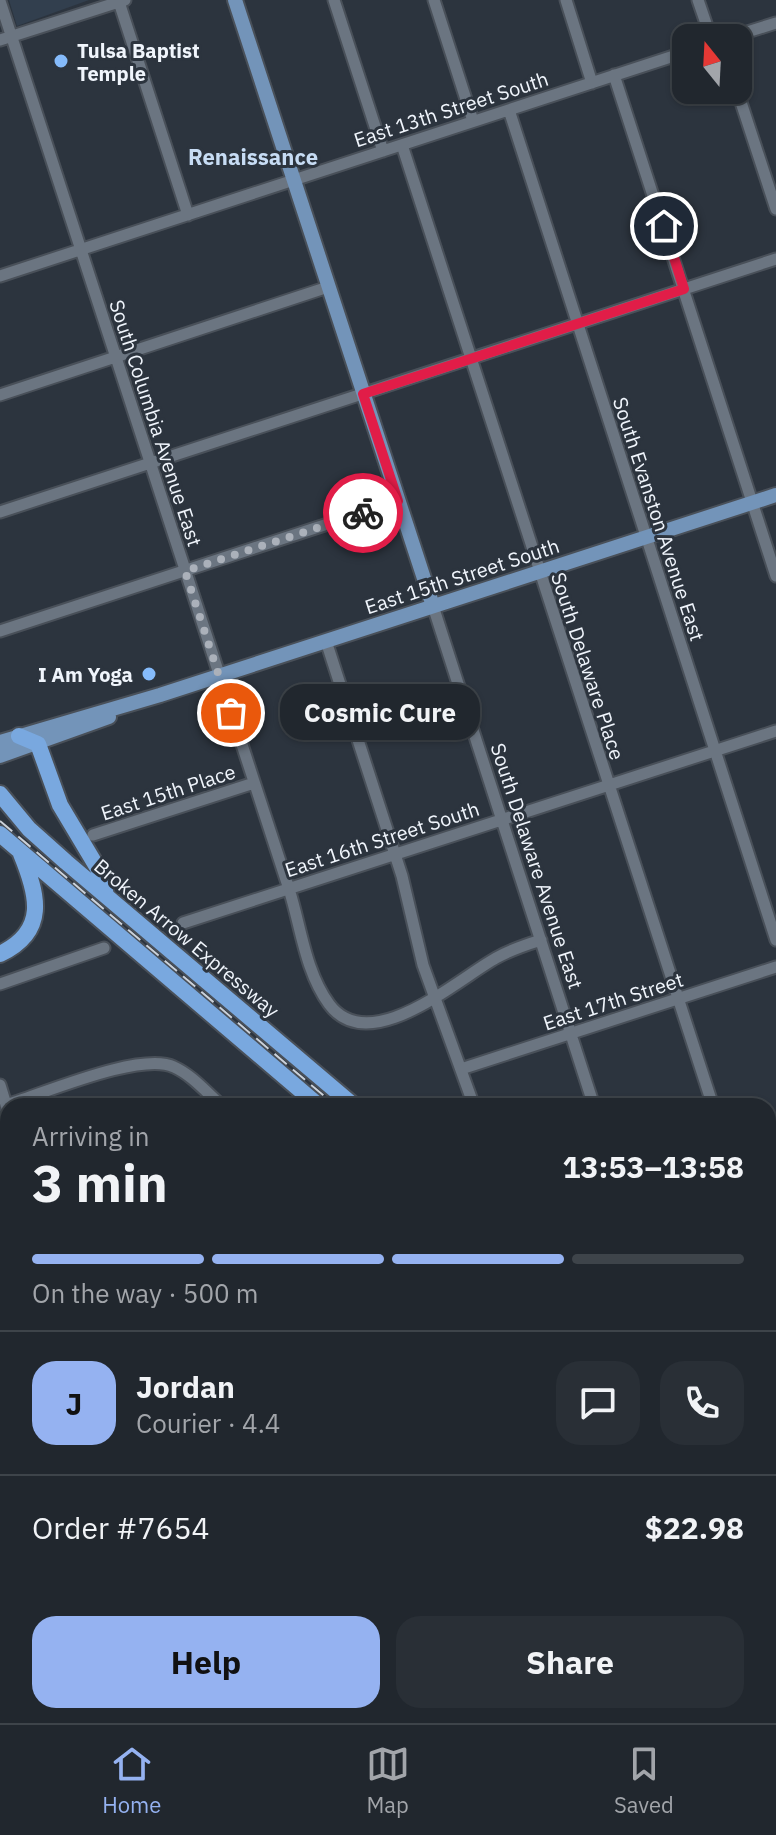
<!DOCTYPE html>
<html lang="en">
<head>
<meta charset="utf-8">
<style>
	:root { --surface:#21272e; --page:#292f36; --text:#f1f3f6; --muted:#a2a5aa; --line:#3e444a; --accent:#95b2f1 }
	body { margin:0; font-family:"IBM Plex Sans",sans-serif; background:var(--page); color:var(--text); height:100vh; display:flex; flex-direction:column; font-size:30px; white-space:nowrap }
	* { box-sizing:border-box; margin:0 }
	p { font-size:26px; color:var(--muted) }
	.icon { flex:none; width:44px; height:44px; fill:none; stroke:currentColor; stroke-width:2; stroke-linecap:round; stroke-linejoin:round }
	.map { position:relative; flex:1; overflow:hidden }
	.panel { position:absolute; left:0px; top:1098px; width:776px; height:626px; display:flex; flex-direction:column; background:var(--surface); border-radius:24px 24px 0 0; box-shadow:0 2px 6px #0004,0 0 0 2px var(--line) }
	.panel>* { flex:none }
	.needle { width:52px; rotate:342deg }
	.controls { position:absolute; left:672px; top:24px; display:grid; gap:16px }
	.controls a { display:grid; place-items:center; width:80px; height:80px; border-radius:16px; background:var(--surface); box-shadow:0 2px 6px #0004,0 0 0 2px var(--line); font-size:40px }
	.pin { position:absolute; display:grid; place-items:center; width:68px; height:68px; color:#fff; margin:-34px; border:4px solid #fff; border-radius:50%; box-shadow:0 2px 8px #0007 }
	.courier { position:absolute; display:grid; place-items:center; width:80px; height:80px; margin:-40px; border:6px solid #e11d48; border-radius:50%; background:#fff; color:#222; box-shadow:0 2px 10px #0007 }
	.bubble { position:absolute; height:56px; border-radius:24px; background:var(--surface); box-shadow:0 2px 6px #0004,0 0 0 2px var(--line); font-size:26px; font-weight:700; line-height:56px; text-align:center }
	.summary em { font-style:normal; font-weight:700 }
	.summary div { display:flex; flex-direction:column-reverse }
	.summary { display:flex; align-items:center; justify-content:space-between; height:136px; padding:0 32px }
	h1 { font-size:52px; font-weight:700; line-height:60px }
	.bar { display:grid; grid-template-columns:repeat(4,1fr); gap:12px 8px; align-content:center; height:96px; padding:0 32px }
	.bar i { height:10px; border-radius:6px; background:var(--line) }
	.bar .current { background:var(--accent) }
	.bar p { grid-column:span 4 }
	.line { display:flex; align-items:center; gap:20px; padding:0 32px; border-top:2px solid var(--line) }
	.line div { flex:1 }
	.round { display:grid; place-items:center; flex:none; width:84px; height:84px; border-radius:24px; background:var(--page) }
	.button { display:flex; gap:16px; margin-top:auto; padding:16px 32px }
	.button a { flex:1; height:92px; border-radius:24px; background:var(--accent); color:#111; font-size:32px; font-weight:700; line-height:92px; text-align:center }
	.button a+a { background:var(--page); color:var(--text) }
	.tab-bar { display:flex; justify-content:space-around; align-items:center; height:112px; border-top:2px solid var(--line); background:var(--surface); font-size:22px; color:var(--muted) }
	.tab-bar a { display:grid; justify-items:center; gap:4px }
	.tab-bar .current { color:var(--accent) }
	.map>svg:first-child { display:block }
	.built { fill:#323f4e }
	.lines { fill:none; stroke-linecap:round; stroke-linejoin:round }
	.minor-casing { stroke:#495059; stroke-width:15 }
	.major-casing { stroke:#495059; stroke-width:18 }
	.highway-casing { stroke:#495059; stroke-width:20 }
	.minor { stroke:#6b7581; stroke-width:11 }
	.major { stroke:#7394b9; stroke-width:14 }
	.highway { stroke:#79a8df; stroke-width:16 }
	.rail { stroke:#cbd1d9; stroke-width:2; stroke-dasharray:16 8; stroke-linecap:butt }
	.done { stroke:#abb1ba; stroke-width:8; stroke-dasharray:0 14.4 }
	.route { stroke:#e11d48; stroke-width:10 }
	.poi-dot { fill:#85bbfb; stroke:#2c343e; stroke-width:3 }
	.labels { text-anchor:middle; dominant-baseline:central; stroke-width:6; stroke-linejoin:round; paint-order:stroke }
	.poi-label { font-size:20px; font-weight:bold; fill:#f0f5fc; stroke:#2c343e; text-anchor:start }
	.street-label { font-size:20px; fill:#f0f5fc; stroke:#2c343e }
	.neighbourhood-label { font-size:22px; font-weight:bold; fill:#c7dcf4; stroke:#2c343e }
</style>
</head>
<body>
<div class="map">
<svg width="776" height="1723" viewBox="0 0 776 1723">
	<rect width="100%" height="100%" fill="#2c343e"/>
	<path class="built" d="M9,0H89L17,26Z
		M768,1504L776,1511V1561L768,1563Z
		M8,1709V1716H254L256,1723H0V1711Z"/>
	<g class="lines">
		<g class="minor-casing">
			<path id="minor" d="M334,0L383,151
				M434,0L473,121
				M566,0L592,83
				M698,0L711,38
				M0,1L289,889C301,927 305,971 329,1004C369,1059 458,979 496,958C510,950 525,945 541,940
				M119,2L188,215
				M728,38L776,23
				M0,40L125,0
				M614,75L776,576
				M737,90L776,209
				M509,110L776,940
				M402,145L713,1106
				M0,276L686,52
				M0,395L328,287
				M0,512L776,259
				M433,606L594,1106
				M0,631L398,501
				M326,641L402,876L423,965L474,1106
				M93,835L254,783
				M183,923L776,731
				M0,984L104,948
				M461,1069L776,967
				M0,1085L8,1111
				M6,1105C43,1094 141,1051 174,1067C192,1075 207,1093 222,1106
				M768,1205L776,1202
				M0,1222L8,1219
				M768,1275L776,1300
				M768,1310L776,1308
				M0,1340L8,1337
				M0,1452L8,1477
				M0,1575L8,1573
				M768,1680L776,1678
				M617,1716L619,1723
				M187,1723L189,1716
				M636,1723L657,1716"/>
		</g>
		<g class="major-casing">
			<path id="major" d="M235,0L433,606
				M0,742L160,695L776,495
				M0,756L109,717
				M768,1438L776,1435
				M768,1452L776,1450
				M0,1699L8,1696"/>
		</g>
		<g class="highway-casing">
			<path id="highway" d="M19,736L38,744L60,805L100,872L106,895
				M0,794L29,829L66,862L354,1106
				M0,834L319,1106
				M0,954C48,931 38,895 21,854
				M768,1399L776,1403
				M768,1458L776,1465
				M768,1487L776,1494
				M768,1578L776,1576"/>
		</g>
		<use href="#minor" class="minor"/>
		<use href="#major" class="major"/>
		<use href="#highway" class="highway"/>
		<path class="rail" d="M0,821L336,1106
			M768,1473L776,1479"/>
	</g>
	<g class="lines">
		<path class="done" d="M231,713L185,571L363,513"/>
		<path class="route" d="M363,513L398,501L363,394L684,289L664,226"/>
	</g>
	<g class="poi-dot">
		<circle cx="61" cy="61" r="8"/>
		<circle cx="149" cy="674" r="8"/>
	</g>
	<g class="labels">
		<g class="poi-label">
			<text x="77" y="50">Tulsa Baptist<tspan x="77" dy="23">Temple</tspan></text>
			<text x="133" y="674" text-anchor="end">I Am Yoga</text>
		</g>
		<g class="street-label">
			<text transform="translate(451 109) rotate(-18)">East 13th Street South</text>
			<text transform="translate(156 423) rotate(72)">South Columbia Avenue East</text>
			<text transform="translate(659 519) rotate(72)">South Evanston Avenue East</text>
			<text transform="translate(462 576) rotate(-18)">East 15th Street South</text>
			<text transform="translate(588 666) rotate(72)">South Delaware Place</text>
			<text transform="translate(168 792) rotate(-18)">East 15th Place</text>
			<text transform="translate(382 839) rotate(-18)">East 16th Street South</text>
			<text transform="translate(537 866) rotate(72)">South Delaware Avenue East</text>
			<text transform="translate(187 938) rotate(40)">Broken Arrow Expressway</text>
			<text transform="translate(613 1001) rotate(-18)">East 17th Street</text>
		</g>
		<g class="neighbourhood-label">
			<text x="253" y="156">Renaissance</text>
		</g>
	</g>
</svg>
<div class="controls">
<a><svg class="needle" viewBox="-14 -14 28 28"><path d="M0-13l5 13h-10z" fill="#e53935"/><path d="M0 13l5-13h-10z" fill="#a2a5aa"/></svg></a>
</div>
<div class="pin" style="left:231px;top:713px;background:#ea580c"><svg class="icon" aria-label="bag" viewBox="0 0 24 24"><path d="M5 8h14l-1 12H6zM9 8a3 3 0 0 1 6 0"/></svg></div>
<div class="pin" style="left:664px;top:226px;background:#1f2937"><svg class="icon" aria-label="home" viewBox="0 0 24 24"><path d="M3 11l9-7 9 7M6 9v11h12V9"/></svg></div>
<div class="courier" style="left:363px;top:513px"><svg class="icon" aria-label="bike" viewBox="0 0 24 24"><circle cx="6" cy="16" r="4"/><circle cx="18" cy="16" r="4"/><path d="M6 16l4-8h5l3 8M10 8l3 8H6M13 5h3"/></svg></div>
<div class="bubble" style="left:280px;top:684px;width:200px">Cosmic Cure</div>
<section class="panel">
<div class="summary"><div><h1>3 min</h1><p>Arriving in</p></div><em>13:53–13:58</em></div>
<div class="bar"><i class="current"></i><i class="current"></i><i class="current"></i><i></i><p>On the way · 500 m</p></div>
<div class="line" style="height:144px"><b class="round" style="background:var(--accent);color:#111">J</b><div><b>Jordan</b><p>Courier · 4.4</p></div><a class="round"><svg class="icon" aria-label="chat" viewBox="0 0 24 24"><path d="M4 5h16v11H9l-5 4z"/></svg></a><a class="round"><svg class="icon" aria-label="phone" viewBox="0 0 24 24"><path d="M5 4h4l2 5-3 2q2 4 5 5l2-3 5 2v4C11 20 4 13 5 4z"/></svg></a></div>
<div class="line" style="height:104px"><div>Order #7654</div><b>$22.98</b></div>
<div class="button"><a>Help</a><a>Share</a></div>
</section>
</div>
<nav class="tab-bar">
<a class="current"><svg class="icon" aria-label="home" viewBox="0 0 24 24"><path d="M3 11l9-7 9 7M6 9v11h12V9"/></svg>Home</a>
<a><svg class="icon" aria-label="map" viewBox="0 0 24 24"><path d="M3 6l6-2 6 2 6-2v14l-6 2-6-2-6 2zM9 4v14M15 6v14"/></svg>Map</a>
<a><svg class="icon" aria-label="saved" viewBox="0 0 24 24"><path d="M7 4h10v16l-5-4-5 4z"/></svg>Saved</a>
</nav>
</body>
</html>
